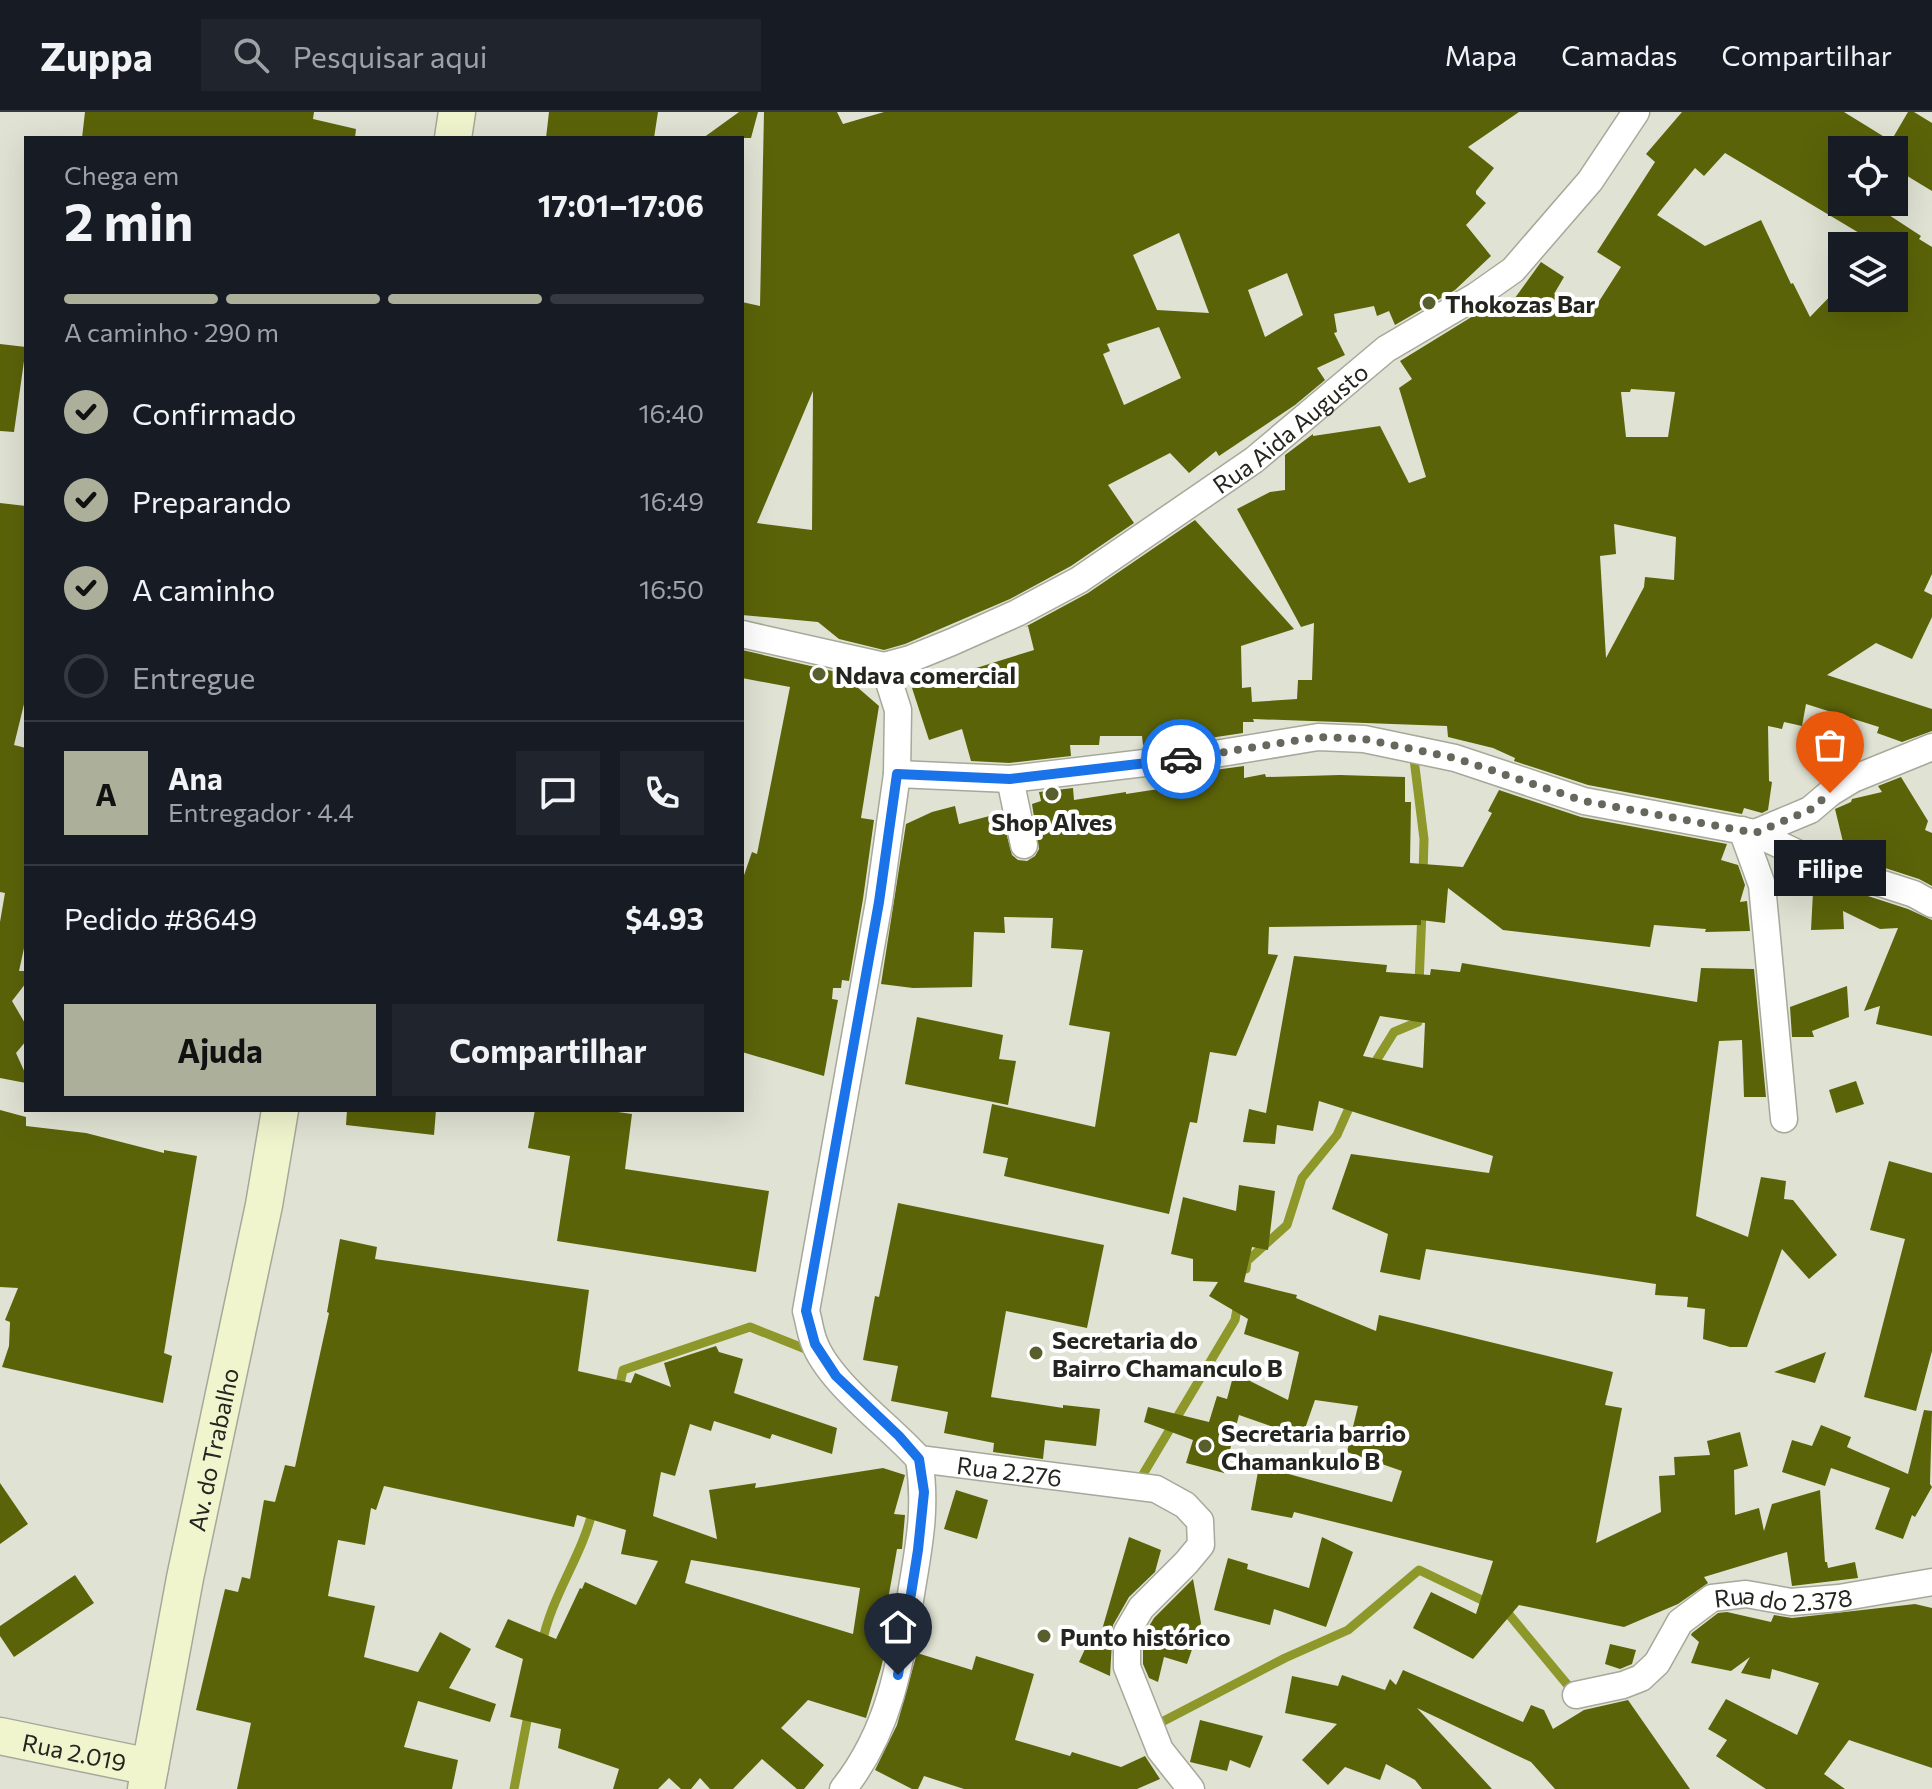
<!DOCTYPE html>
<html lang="pt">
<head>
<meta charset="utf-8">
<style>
	:root { --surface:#171b24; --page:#20242c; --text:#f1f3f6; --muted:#9ea1a6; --line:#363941; --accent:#acb09b }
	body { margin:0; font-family:Commissioner,sans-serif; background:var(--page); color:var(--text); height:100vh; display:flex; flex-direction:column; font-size:30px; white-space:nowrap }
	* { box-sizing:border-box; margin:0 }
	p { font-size:26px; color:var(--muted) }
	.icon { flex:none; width:44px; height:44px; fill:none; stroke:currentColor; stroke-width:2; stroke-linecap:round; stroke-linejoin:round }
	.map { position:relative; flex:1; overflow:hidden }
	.sheet { position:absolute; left:24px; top:24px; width:720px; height:976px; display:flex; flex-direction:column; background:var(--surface); border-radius:0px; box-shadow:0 8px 32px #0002 }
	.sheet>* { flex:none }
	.tools { position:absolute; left:1828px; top:24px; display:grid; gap:16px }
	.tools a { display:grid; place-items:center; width:80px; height:80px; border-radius:0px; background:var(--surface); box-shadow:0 8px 32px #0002; font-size:40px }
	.pin { position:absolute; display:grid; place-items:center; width:68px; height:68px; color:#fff; margin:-82px -34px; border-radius:50% 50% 50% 0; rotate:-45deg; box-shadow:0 0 8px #0007 }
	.pin .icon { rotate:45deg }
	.courier { position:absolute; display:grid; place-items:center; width:80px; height:80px; margin:-40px; border:6px solid #1a73e8; border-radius:50%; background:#fff; color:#222; box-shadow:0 2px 10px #0007 }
	.bubble { position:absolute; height:56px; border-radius:0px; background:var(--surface); box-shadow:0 8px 32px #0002; font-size:26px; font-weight:700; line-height:56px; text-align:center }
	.head em { font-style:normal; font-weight:700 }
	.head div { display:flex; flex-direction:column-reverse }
	.head { display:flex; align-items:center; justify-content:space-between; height:136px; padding:0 40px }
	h1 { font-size:52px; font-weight:700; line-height:60px }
	.bar { display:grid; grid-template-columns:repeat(4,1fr); gap:12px 8px; align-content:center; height:96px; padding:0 40px }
	.bar i { height:10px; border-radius:6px; background:var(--line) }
	.bar .on { background:var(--accent) }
	.bar p { grid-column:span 4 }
	.line { display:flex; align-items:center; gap:20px; padding:0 40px; border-top:2px solid var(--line) }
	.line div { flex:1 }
	.round { display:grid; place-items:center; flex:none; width:84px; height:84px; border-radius:0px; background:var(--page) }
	ol { padding:0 40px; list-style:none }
	li { display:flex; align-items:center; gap:24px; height:88px }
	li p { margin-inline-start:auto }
	li .icon { padding:8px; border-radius:50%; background:var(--accent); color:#111; stroke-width:4 }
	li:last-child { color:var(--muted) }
	li i { width:44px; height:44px; border:4px solid var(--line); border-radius:50% }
	.cta { display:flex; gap:16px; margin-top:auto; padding:16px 40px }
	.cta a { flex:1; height:92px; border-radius:0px; background:var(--accent); color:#111; font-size:32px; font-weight:700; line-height:92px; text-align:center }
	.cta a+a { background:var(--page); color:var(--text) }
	header { display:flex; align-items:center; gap:48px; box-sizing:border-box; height:112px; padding:0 40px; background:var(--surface); border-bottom:2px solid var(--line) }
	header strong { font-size:38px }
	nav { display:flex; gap:44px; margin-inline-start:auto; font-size:28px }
	.search { width:560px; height:72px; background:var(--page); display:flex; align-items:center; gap:20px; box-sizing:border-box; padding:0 28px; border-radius:0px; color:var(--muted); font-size:30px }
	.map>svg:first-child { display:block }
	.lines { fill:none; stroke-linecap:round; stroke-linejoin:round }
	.stream { stroke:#8d972a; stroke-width:9 }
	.building { fill:#5b6309; fill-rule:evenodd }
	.street-casing { stroke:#a6a89a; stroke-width:29 }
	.secondary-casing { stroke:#a6a89a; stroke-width:39 }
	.street { stroke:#fff; stroke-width:26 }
	.secondary { stroke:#f1f5ce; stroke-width:36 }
	.done { stroke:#66685e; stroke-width:8; stroke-dasharray:0 14.4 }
	.route { stroke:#1a73e8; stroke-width:10 }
	.poi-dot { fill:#585e2c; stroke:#fff; stroke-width:3 }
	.labels { text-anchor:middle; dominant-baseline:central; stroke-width:8; stroke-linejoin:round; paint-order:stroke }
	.poi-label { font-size:24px; font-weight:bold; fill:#24251f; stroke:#fff; text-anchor:start }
	.street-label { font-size:24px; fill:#24251f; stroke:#fff }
</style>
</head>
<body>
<header>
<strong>Zuppa</strong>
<div class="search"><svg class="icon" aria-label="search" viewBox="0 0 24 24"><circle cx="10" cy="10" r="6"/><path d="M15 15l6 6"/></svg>Pesquisar aqui</div>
<nav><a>Mapa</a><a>Camadas</a><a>Compartilhar</a></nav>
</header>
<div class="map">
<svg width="1932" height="1677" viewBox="0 0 1932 1677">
	<rect width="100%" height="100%" fill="#e0e3d3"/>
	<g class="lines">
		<path class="stream" d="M1413,639L1424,727L1423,764
			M1419,872L1422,799
			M1371,957L1394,920L1418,910V898
			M1246,1157L1247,1149L1287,1113L1302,1066L1337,1023L1353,987
			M619,1277L623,1258L750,1215L813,1240
			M1142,1364L1235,1208L1238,1191
			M542,1532C551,1484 582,1445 593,1397
			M1154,1614L1285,1546L1348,1518L1419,1458L1507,1500L1571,1577H1576
			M514,1677L529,1598"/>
	</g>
	<path class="building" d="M85,0H314L313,7L356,17L355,26H82Z
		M549,0H658L654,26H546Z
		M739,0H758L751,26H703Z
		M764,0H837L843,12L884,0H1519L1468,35L1494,56L1476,79V82L1486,91L1466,113L1491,144L1455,178L1395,213L1389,199L1377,204L1374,194L1334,202L1337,220L1334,221L1345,243L1317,256L1325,268L1295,293L1219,344L1216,339L1189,361L1170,341L1108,373L1134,411L1071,454L1010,487L905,532L884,538L839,527L818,510L742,503V190L760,194ZM1179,121L1209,201L1157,198L1133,143ZM1287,161L1303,203L1265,225L1248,178ZM1159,215L1181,266L1124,293L1103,242L1110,239L1107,232ZM813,279L812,418L757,411Z
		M1682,0H1844L1891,29L1908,0H1914L1932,11V79L1894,56V38H1842V90H1869L1921,124L1919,127L1932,135V462L1924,479L1932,483V505L1912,547L1876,531L1827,563L1932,597V619L1902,630L1877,621L1879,615L1806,592L1802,614L1784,610L1782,617L1768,614L1769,669L1772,670L1768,698L1762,701L1744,696L1742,702L1588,673L1514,649L1515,646L1493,636L1448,625L1447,614L1253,607L1254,610H1243V621L1183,630V627L1143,633L1142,624H1100L1099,633H1070L1071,644L1009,651L971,649L962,617L929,628L912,576L1034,538L1028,514L1025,515L1088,481L1195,408L1294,517L1241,534L1242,576L1251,575L1252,590L1297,587L1298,568H1312L1314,511L1301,515L1237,397L1270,380L1285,378V343L1313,322V324L1380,314L1409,371L1426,365L1399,276L1412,267L1400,249L1491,193L1512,190L1541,150L1564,165L1554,182L1596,194L1621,155L1597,140L1655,50L1646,42ZM1725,41L1881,134H1894V186H1842L1840,174L1810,205L1793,171L1791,172L1761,108L1705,134L1657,103L1695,56L1704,64ZM1631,277L1675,280L1668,325H1626L1621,280H1630ZM1614,412L1676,425L1674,468L1645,465L1644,475L1606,546L1600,444L1616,442Z
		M0,232L26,235L14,320L0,319Z
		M0,391L26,394V584L14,633L26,636V827L19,859H26V871L12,889L26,913V929L16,941L26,963V971L0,966V810L5,781L0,780Z
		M742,538L841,561L879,594L861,706L874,708L863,787L849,869L842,868L841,876H833L832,887L838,888L824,964L742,940V769L752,740L757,742L790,575L742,566Z
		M1244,654V666L1265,662L1266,665L1340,663L1405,665V690H1411L1410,751L1463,755L1492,701L1488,699L1499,678L1581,705L1727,732L1721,748L1738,753L1745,773L1740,790L1747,789L1750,819L1705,820L1706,817L1654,813L1650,835L1503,818L1448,776L1445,811L1421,808V813L1269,815L1268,842L1278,843L1236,944L1210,940L1197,1011L1190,1010L1169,1102L1004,1064L1008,1046L983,1041L992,992L1095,1015L1110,920L1069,913L1083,838L1051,836L1053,806L1004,805L1005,821L974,820L972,875L913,876L881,872L906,712L932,700L955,694L959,712L1001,701L1012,743L1018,748L1027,749L1035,744L1039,737L1032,692L1041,689L1039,680L1073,676L1074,688L1126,680V682L1185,673V662Z
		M1901,665L1928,709L1925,718L1932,721V774L1919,767L1842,742L1844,734L1835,697L1851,690L1852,687L1882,680L1878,674Z
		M1834,773L1908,797L1932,808V924L1876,912L1880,894L1864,899L1898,816L1880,817L1843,799L1844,817L1811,818L1813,780L1832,778Z
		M1294,844L1387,853L1386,860L1430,863L1431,857L1460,860L1462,851L1697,890L1701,856L1754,857L1766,985H1744L1742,928L1719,929L1696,1104L1748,1125L1761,1065L1786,1069L1784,1087L1793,1088L1837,1143L1809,1167L1782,1137L1747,1235H1730L1703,1227L1705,1197L1687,1195L1688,1185L1655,1183L1656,1172L1426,1137L1420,1168L1380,1160L1388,1122L1332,1097L1351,1042L1489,1061L1493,1044L1319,989L1313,1019L1277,1013L1275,1032L1243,1030L1249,997L1266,1001ZM1380,904L1425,911L1423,956L1363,944Z
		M1847,874L1849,905L1812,919L1814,925H1792L1790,895Z
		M917,905L1003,923L999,947L1016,949L1008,993L905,972Z
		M1856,969L1864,992L1836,1001L1829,978Z
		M0,998L26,1005V1014L86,1021L164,1041V1038L197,1044L164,1241L172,1244L163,1291L2,1255L9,1234L10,1210L5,1208L18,1176L0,1175Z
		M347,998H436L434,1023L346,1013Z
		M535,998H604L632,1002L625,1057L769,1079L756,1160L557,1129L570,1044L528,1036Z
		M1889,1049L1932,1061V1239L1916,1299L1864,1285L1905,1127L1870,1118Z
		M1239,1073L1275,1079L1268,1138L1252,1135L1244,1170L1297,1183L1296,1186L1376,1219L1379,1203L1613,1260L1605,1293L1622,1296L1596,1431L1661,1400L1659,1364L1675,1363L1674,1345L1710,1343L1707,1329L1740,1320L1748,1354L1734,1358L1735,1403L1759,1396L1764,1419L1772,1392L1820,1378L1825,1450H1827L1828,1456L1855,1450L1858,1466L1792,1474L1787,1440L1704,1465L1708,1471L1678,1492L1624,1515L1519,1493L1473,1547L1413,1516L1431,1480L1476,1502L1493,1449L1294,1400L1292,1406L1251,1398L1259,1354L1392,1390L1402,1359L1347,1340L1358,1294L1315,1288L1302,1325L1239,1303L1224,1361L1186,1351L1193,1328L1144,1310L1148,1295L1209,1310L1217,1284L1227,1287L1234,1261L1288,1288L1299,1240L1244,1222L1248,1207L1209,1184L1218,1170L1193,1169V1147L1171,1142L1183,1085L1236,1099Z
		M898,1091L1104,1133L1087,1216L1006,1199L991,1285L1063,1296V1293L1100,1297L1096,1334L1045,1328L1043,1347L993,1340L994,1331L944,1321L948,1300L891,1289L898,1254L863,1248L875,1184L879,1185Z
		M340,1127L377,1135L375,1147L589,1178L578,1259L631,1271L635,1261L671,1275L664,1251L716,1234L719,1240L743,1247L734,1281L837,1316L832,1342L772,1322L770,1327L714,1309L711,1319L690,1312L675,1364L661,1360L653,1404L717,1427L709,1378L756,1371L755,1376L883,1356L905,1363L894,1402L905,1403L902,1437H897L889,1482L883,1530L887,1531L881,1556L866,1606L808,1588L781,1616L824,1653L804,1677H797L762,1647L733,1677H710L700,1666L691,1677H681L669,1666L658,1677H613L619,1657L558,1636L561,1617L510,1605L523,1547L495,1535L508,1507L556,1527L580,1476L582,1477L585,1470L636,1493L658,1449L621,1442L626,1418L577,1403L574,1415L384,1374L376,1398L371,1396L365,1433L338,1428L328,1484L375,1494L364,1545L418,1560L440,1520L471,1537L449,1576L496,1592L490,1610L418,1589L404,1635L458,1648L452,1677H237L251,1611L196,1598L225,1477L238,1480L242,1465L250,1467L264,1388L275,1390L285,1353L295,1355L329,1201L327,1200ZM691,1448L860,1476L853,1522L685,1471Z
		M1826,1240L1815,1271L1774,1260Z
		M1924,1298L1932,1299L1930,1372L1932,1375L1915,1405L1912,1403L1903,1427L1875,1417L1890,1376L1831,1356L1825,1374L1782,1360L1792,1328L1812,1334L1821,1313L1851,1325L1847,1335L1908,1362Z
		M0,1371L28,1412L0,1432Z
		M956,1378L988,1388L977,1427L944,1417Z
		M1129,1425L1161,1438L1155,1460L1129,1485L1113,1513L1110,1564L1079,1550L1091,1524L1099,1528Z
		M1322,1425L1353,1440L1326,1515L1274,1497L1270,1513L1214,1498L1228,1446L1248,1452L1247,1457L1309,1476Z
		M75,1463L94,1491L14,1545L0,1524V1514Z
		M1193,1467L1201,1511L1187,1552L1164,1545L1158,1570L1149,1566L1143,1552V1524L1154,1506Z
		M1915,1492L1932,1496V1656L1849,1628L1824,1662L1845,1677H1766L1716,1644L1727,1628L1708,1617L1726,1587L1797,1623L1819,1571L1772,1557L1770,1567L1741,1561L1750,1545L1731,1559L1691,1551L1699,1530L1691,1523L1692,1521L1718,1501L1727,1500L1771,1510L1774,1503L1792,1506Z
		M1610,1532L1636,1538L1632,1552L1620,1557L1605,1552Z
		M917,1541L972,1558L976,1544L1034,1562L1015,1628L1070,1644L1072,1640L1121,1655L1145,1644L1160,1667L1137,1677H964L924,1664L918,1677H912L875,1658L897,1613Z
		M1403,1558L1523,1610L1531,1593L1544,1598L1553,1617L1584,1598L1628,1588L1690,1677H1555L1531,1650L1417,1596L1492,1677H1422L1415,1668L1386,1652L1380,1668L1345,1655L1328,1673L1302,1648L1337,1612L1285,1601L1292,1564L1338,1574L1342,1563L1385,1578L1390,1567L1396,1573Z
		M1200,1608L1263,1624L1250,1656L1230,1648L1227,1659L1190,1650Z"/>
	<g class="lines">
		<g class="street-casing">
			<g id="street">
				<path id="s1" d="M742,522L884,554L898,598L897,662L879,790L806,1199C809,1209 810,1220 814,1230C829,1271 889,1313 919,1347L1156,1377L1185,1393L1200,1409L1201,1433L1186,1451L1141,1496L1127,1520V1555L1160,1638L1191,1677"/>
				<path id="s2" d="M884,554L910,547L952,530L1017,501L1079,468L1254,348L1386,237L1476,184L1513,158L1590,69L1636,0"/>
				<path d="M897,662L1010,667L1203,644L1318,625L1364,627L1455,646L1584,689L1755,721L1818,751L1914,782L1932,792"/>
				<path d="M1010,667L1024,733"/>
				<path d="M1742,718L1762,773L1784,1007"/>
				<path d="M1755,721L1810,698L1830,681L1853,667L1932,635"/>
				<path id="s3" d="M1576,1583L1623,1573L1641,1566L1657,1551L1680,1510L1712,1486L1746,1482L1791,1490L1839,1486L1932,1470"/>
				<path d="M843,1677C890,1618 900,1553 911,1482C919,1434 927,1395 919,1347"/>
			</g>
		</g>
		<g class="secondary-casing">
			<g id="secondary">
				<path d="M453,26L457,0"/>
				<path id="s4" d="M0,1624L150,1655"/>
				<path id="s5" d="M146,1677L185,1466L264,1093L280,998"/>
			</g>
		</g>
		<use href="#street" class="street"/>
		<use href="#secondary" class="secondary"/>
	</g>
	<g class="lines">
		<path class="done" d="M1181,647L1318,625L1364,627L1455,646L1584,689L1755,721L1810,698L1830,681"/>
		<path class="route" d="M898,1563L918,1438L924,1380L919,1347L899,1324L836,1264L815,1232L806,1199L879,790L897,662L1010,667L1181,647"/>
	</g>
	<g class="poi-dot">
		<circle cx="1429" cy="191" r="8"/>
		<circle cx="819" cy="562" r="8"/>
		<circle cx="1052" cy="682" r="8"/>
		<circle cx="1036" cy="1241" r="8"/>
		<circle cx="1205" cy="1334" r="8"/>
		<circle cx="1044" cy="1524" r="8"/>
	</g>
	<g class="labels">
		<g class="poi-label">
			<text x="1445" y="191">Thokozas Bar</text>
			<text x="835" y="562">Ndava comercial</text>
			<text x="1052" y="709" text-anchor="middle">Shop Alves</text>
			<text x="1052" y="1227">Secretaria do<tspan x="1052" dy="28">Bairro Chamanculo B</tspan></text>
			<text x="1221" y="1320">Secretaria barrio<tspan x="1221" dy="28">Chamankulo B</tspan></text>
			<text x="1060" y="1524">Punto histórico</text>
		</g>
		<g class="street-label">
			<text stroke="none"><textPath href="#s2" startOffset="474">Rua Aida Augusto</textPath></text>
			<text stroke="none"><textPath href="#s5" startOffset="346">Av. do Trabalho</textPath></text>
			<text stroke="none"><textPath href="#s1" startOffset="1082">Rua 2.276</textPath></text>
			<text stroke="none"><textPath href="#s3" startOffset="248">Rua do 2.378</textPath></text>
			<text stroke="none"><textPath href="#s4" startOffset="76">Rua 2.019</textPath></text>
		</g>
	</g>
</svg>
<div class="tools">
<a><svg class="icon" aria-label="locate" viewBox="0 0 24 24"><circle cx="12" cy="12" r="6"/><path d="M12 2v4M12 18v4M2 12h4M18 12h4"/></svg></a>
<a><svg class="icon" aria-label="layers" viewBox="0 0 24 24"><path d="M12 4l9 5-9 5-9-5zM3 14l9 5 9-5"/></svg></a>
</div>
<div class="pin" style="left:1830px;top:681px;background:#ea580c"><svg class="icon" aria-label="bag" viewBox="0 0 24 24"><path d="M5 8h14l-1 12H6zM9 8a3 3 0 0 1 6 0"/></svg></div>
<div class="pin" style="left:898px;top:1563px;background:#1f2937"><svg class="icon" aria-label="home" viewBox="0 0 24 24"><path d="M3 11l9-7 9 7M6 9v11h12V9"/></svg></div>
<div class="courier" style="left:1181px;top:647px"><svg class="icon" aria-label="car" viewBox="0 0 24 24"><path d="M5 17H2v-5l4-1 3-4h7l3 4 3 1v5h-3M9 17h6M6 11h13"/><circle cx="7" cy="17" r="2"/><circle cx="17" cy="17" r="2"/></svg></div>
<div class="bubble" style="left:1774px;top:728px;width:112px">Filipe</div>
<section class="sheet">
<div class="head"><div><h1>2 min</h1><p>Chega em</p></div><em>17:01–17:06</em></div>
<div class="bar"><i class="on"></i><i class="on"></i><i class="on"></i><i></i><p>A caminho · 290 m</p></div>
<ol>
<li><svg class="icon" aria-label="check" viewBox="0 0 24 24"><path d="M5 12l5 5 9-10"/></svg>Confirmado<p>16:40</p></li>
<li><svg class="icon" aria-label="check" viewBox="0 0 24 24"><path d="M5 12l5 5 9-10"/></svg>Preparando<p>16:49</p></li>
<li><svg class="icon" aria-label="check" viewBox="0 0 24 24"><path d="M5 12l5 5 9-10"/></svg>A caminho<p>16:50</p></li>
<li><i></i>Entregue</li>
</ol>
<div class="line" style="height:144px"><b class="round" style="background:var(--accent);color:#111">A</b><div><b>Ana</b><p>Entregador · 4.4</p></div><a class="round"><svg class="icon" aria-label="chat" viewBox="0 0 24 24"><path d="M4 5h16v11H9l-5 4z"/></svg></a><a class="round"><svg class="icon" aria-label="phone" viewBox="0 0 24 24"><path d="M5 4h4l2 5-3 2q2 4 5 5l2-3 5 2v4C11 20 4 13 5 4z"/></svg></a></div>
<div class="line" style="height:104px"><div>Pedido #8649</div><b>$4.93</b></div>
<div class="cta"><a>Ajuda</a><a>Compartilhar</a></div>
</section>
</div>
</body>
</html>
